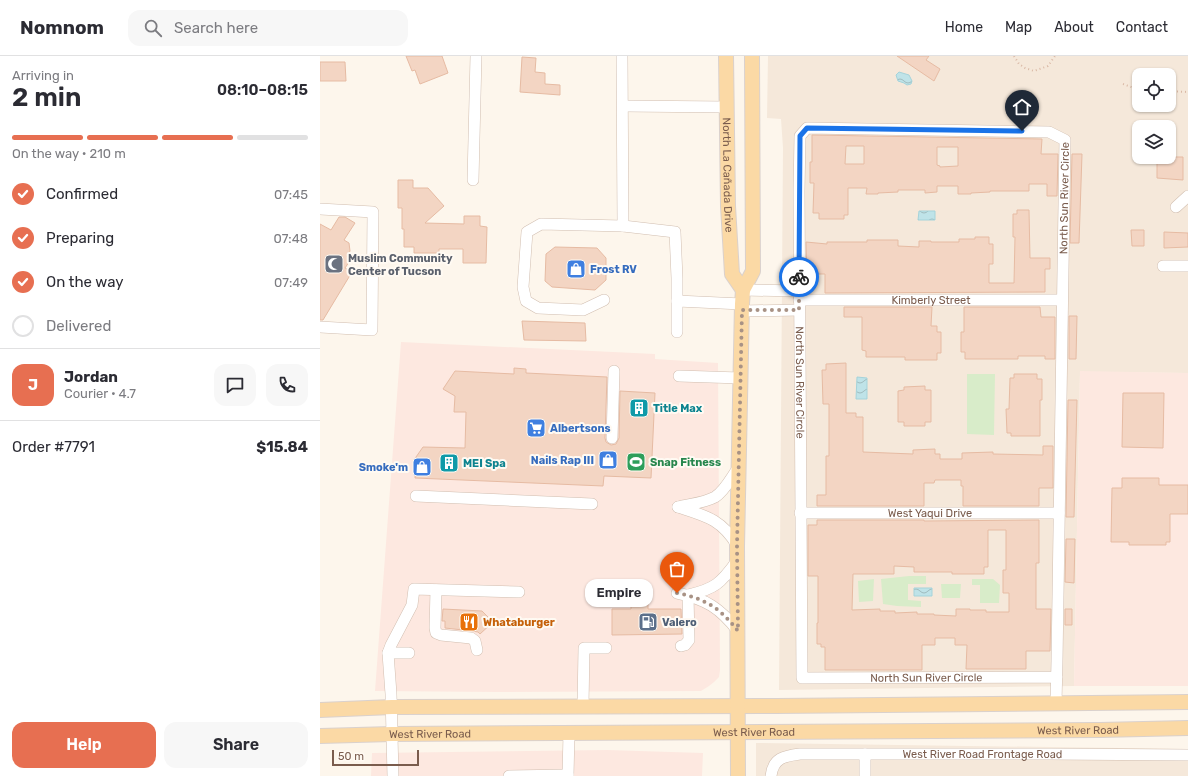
<!DOCTYPE html>
<html lang="en">
<head>
<meta charset="utf-8">
<style>
	:root { --surface:#fff; --page:#f7f7f7; --text:#2b2b33; --muted:#7c7c81; --line:#e1e1e2; --accent:#e76f51 }
	body { margin:0; font-family:Rubik,sans-serif; background:var(--page); color:var(--text); height:100vh; display:flex; flex-direction:column; font-size:15px; white-space:nowrap }
	* { box-sizing:border-box; margin:0 }
	p { font-size:13px; color:var(--muted) }
	.icon { flex:none; width:22px; height:22px; fill:none; stroke:currentColor; stroke-width:2; stroke-linecap:round; stroke-linejoin:round }
	.map { position:relative; flex:1; overflow:hidden }
	.side { display:flex; flex-direction:column; background:var(--surface); width:320px }
	.side>* { flex:none }
	.fabs { position:absolute; left:812px; top:12px; display:grid; gap:8px }
	.fabs a { display:grid; place-items:center; width:44px; height:44px; border-radius:8px; background:var(--surface); box-shadow:0 1px 3px #0004; font-size:20px }
	.scale { position:absolute; left:12px; bottom:10px; width:87px; box-sizing:border-box; padding-left:4px; border:2px solid #7a5c4d; border-top:0; font-size:11px; line-height:14px; white-space:nowrap; color:#7a5c4d; -webkit-text-stroke:3px #fffaf3; paint-order:stroke }
	.pin { position:absolute; display:grid; place-items:center; width:34px; height:34px; color:#fff; margin:-41px -17px; border-radius:50% 50% 50% 0; rotate:-45deg; box-shadow:0 0 4px #0007 }
	.pin .icon { rotate:45deg }
	.courier { position:absolute; display:grid; place-items:center; width:40px; height:40px; margin:-20px; border:3px solid #1a73e8; border-radius:50%; background:#fff; color:#222; box-shadow:0 1px 5px #0007 }
	.bubble { position:absolute; height:28px; border-radius:12px; background:var(--surface); box-shadow:0 1px 3px #0004; font-size:13px; font-weight:600; line-height:28px; text-align:center }
	.summary em { font-style:normal; font-weight:600 }
	.summary div { display:flex; flex-direction:column-reverse }
	.summary { display:flex; align-items:center; justify-content:space-between; height:68px; padding:0 12px }
	h1 { font-size:26px; font-weight:600; line-height:30px }
	.bar { display:grid; grid-template-columns:repeat(4,1fr); gap:6px 4px; align-content:center; height:48px; padding:0 12px }
	.bar i { height:5px; border-radius:3px; background:var(--line) }
	.bar .on { background:var(--accent) }
	.bar p { grid-column:span 4 }
	.line { display:flex; align-items:center; gap:10px; padding:0 12px; border-top:1px solid var(--line) }
	.line div { flex:1 }
	.round { display:grid; place-items:center; flex:none; width:42px; height:42px; border-radius:12px; background:var(--page) }
	ol { padding:0 12px; list-style:none }
	li { display:flex; align-items:center; gap:12px; height:44px }
	li p { margin-inline-start:auto }
	li .icon { padding:4px; border-radius:50%; background:var(--accent); color:#fff; stroke-width:4 }
	li:last-child { color:var(--muted) }
	li i { width:22px; height:22px; border:2px solid var(--line); border-radius:50% }
	.primary-button { display:flex; gap:8px; margin-top:auto; padding:8px 12px }
	.primary-button a { flex:1; height:46px; border-radius:12px; background:var(--accent); color:#fff; font-size:16px; font-weight:600; line-height:46px; text-align:center }
	.primary-button a+a { background:var(--page); color:var(--text) }
	header { display:flex; align-items:center; gap:24px; box-sizing:border-box; height:56px; padding:0 20px; background:var(--surface); border-bottom:1px solid var(--line) }
	header strong { font-size:19px }
	nav { display:flex; gap:22px; margin-inline-start:auto; font-size:14px }
	.search { width:280px; height:36px; background:var(--page); display:flex; align-items:center; gap:10px; box-sizing:border-box; padding:0 14px; border-radius:12px; color:var(--muted); font-size:15px }
	main { display:flex; flex:1; min-height:0 }
	.map>svg:first-child { display:block }
	.residential { fill:#f5e8da; fill-rule:evenodd }
	.commercial { fill:#fde8e0 }
	.green { fill:#d8ecc9 }
	.water { fill:url(#water-waves); stroke:#a5d3da }
	.building { fill:#f3d5c3; stroke:#e6bba3; fill-rule:evenodd }
	.lines { fill:none; stroke-linecap:round; stroke-linejoin:round }
	.minor-casing { stroke:#d1beb0; stroke-width:12 }
	.major-casing { stroke:#dad1cd; stroke-width:16 }
	.path { stroke:#d9b8a5; stroke-width:2; stroke-dasharray:1 3; stroke-linecap:butt }
	.minor { stroke:#fff; stroke-width:11 }
	.major { stroke:#fbd9a5; stroke-width:14 }
	.done { stroke:#a89285; stroke-width:4; stroke-dasharray:0 7.2 }
	.route { stroke:#1a73e8; stroke-width:5 }
	.labels { text-anchor:middle; dominant-baseline:central; stroke-width:4; stroke-linejoin:round; paint-order:stroke }
	.street-label { font-size:11px; fill:#7a5c4d; stroke:#fffaf3 }
	.worship-label { font-size:11px; font-weight:bold; fill:#5b616d; stroke:#fffaf3; text-anchor:start }
	.shop-label { font-size:11px; font-weight:bold; fill:#366cbe; stroke:#fffaf3; text-anchor:start }
	.culture-label { font-size:11px; font-weight:bold; fill:#0d838f; stroke:#fffaf3; text-anchor:start }
	.leisure-label { font-size:11px; font-weight:bold; fill:#27864d; stroke:#fffaf3; text-anchor:start }
	.food-label { font-size:11px; font-weight:bold; fill:#c56008; stroke:#fffaf3; text-anchor:start }
	.service-label { font-size:11px; font-weight:bold; fill:#4e5e75; stroke:#fffaf3; text-anchor:start }
</style>
</head>
<body>
<header>
<strong>Nomnom</strong>
<div class="search"><svg class="icon" aria-label="search" viewBox="0 0 24 24"><circle cx="10" cy="10" r="6"/><path d="M15 15l6 6"/></svg>Search here</div>
<nav><a>Home</a><a>Map</a><a>About</a><a>Contact</a></nav>
</header>
<main>
<section class="side">
<div class="summary"><div><h1>2 min</h1><p>Arriving in</p></div><em>08:10–08:15</em></div>
<div class="bar"><i class="on"></i><i class="on"></i><i class="on"></i><i></i><p>On the way · 210 m</p></div>
<ol>
<li><svg class="icon" aria-label="check" viewBox="0 0 24 24"><path d="M5 12l5 5 9-10"/></svg>Confirmed<p>07:45</p></li>
<li><svg class="icon" aria-label="check" viewBox="0 0 24 24"><path d="M5 12l5 5 9-10"/></svg>Preparing<p>07:48</p></li>
<li><svg class="icon" aria-label="check" viewBox="0 0 24 24"><path d="M5 12l5 5 9-10"/></svg>On the way<p>07:49</p></li>
<li><i></i>Delivered</li>
</ol>
<div class="line" style="height:72px"><b class="round" style="background:var(--accent);color:#fff">J</b><div><b>Jordan</b><p>Courier · 4.7</p></div><a class="round"><svg class="icon" aria-label="chat" viewBox="0 0 24 24"><path d="M4 5h16v11H9l-5 4z"/></svg></a><a class="round"><svg class="icon" aria-label="phone" viewBox="0 0 24 24"><path d="M5 4h4l2 5-3 2q2 4 5 5l2-3 5 2v4C11 20 4 13 5 4z"/></svg></a></div>
<div class="line" style="height:52px"><div>Order #7791</div><b>$15.84</b></div>
<div class="primary-button"><a>Help</a><a>Share</a></div>
</section>
<div class="map">
<svg width="868" height="720" viewBox="0 0 868 720">
	<defs>
		<pattern id="water-waves" width="16" height="10" patternUnits="userSpaceOnUse"><rect width="16" height="10" fill="#bfe3e8"/><path d="M0 5q4-4 8 0t8 0" fill="none" stroke="#a0bbbe"/></pattern>
	</defs>
	<rect width="100%" height="100%" fill="#fdf6ec"/>
	<path class="residential" d="M448,0H868V317L760,316L754,630L459,634L463,92L461,63L447,62ZM819,19H849V49H819ZM819,71H849V101H819Z
		M436,687L868,693V720H436Z"/>
	<path class="commercial" d="M81,286L335,298V303L398,307L400,614L399,621L394,626L389,630L381,635L177,636L55,635Z
		M760,315L868,317V630H754Z
		M287,694L383,697L382,720H51L52,697Z"/>
	<path class="green" d="M647,318H675L674,379L647,378Z
		M589,520H606V528H588V544L601,545V551L577,550L563,548L561,523Z
		M554,523L553,545L539,546L538,525Z
		M652,523H673L680,529L679,547H660V529H652Z
		M621,528H641L640,542H622Z"/>
	<path class="water" d="M579,16L589,19L592,25L591,28L587,29L584,27L578,25L576,19Z
		M599,155H615V164H598Z
		M537,321L547,322V343H536Z
		M594,532H612V540H594Z"/>
	<path class="building" d="M86,0H122L128,17L100,28L95,14L92,15Z
		M577,0H609L606,4L620,13L614,25Z
		M202,1L216,2L215,16L225,17V28L240,29V39L200,36Z
		M0,6H25L26,25H0Z
		M492,79L722,83L721,98H738L737,140H727V128H709V135H670V136L651,137V138H638V130H617V136L605,137V134H578V136L558,137V138H546L547,132H528V159H524V163H499V157H493L494,127H490V106H492ZM526,90H544V108H525ZM617,91H638V110L620,111V110L617,109Z
		M752,98H762L759,187H750Z
		M837,101H863V124L837,122Z
		M78,124H93V132H108L124,150L105,167L144,168V160H160V170L167,171L166,207H143V193H119V197H94V191H84V173H82V152H78Z
		M697,154H709L710,202H730V213H725V236L505,237V218H487L486,186L507,188V186H547V184H578V190L599,191V185H611V186H639V183H655V181H669V188H673V208H669V227H694L695,181H693V158H697Z
		M19,161H25L35,167L24,184L29,187L30,195L27,201L31,203L25,212L32,216L3,264H0V168L11,174Z
		M811,174H824V190H812Z
		M844,176L868,177V191L844,192Z
		M235,191L277,192L286,202V224L275,234L232,231L225,225L226,198Z
		M524,251H612L611,270H617V276H621V297H617V304H585V301H546V295L542,294V261H524Z
		M644,251H720L721,261H735V303H725V300H698V303H645V296H641V276H644Z
		M749,260H757L756,303H749Z
		M202,265L265,267L266,285L204,284Z
		M526,307V357H536V361H543V396L593,398V394L615,393V398H620V403H642V397L673,396V398L723,399V390H733V432H719V450H643V430H641V424H615L614,427H604V450H497V439H506V400H509V348H503L502,314H506V308Z
		M194,312L206,313V317L287,321L285,382L286,386L291,389L296,388L299,382L300,335L335,337L331,422L284,420L283,430L95,422L96,401L103,391L145,392L146,356H134L135,340L123,333L135,315L194,318Z
		M694,318H717V323H722V344H720V380H691V377H687L686,353H689L690,322H694Z
		M605,330V334H611V366H605V370H584V366H578V335L584,334V331Z
		M803,337H844L843,392L802,391Z
		M748,344H757L754,461H746Z
		M802,422H839V429H868V458H850V486H846V489H809V486H791L792,432H802Z
		M497,464H604V465L719,464V507H716V553H731L730,595H706V613H646L647,589H635V582H615V589H602V614H505V591H501V588H497V567H498V520H488V469H497ZM668,474H686V514H683V537H689V556H666V554H650V553H636V560L614,559V558H597V556L575,557V555H560V553L532,554L533,518H574V510L594,511V516H632V518H664V511H668Z
		M746,483H755L754,527L745,526Z
		M311,544H328V553H361L362,578L292,579V553H311Z
		M123,553L162,555L173,566L160,578L158,576L152,575L125,572V565H122Z
		M745,553H752V569H745Z"/>
	<g class="lines">
		<g class="minor-casing">
			<g id="minor">
				<path d="M302,0L303,170"/>
				<path d="M303,50L406,51"/>
				<path d="M153,124L156,0"/>
				<path d="M856,151L868,140"/>
				<path d="M0,153L53,156L52,274L0,271"/>
				<path d="M843,210H868"/>
				<path d="M423,234L479,235"/>
				<path d="M284,244L263,254L218,252L206,245L203,231L207,176L221,168L303,170L355,176L357,222V276"/>
				<path id="s1" d="M479,244H742"/>
				<path d="M357,245L422,248"/>
				<path d="M422,255L479,254"/>
				<path d="M359,320L420,322"/>
				<path d="M292,382L294,315"/>
				<path d="M96,440L272,448"/>
				<path d="M358,451C370,448 384,447 395,441C405,435 412,420 419,411"/>
				<path d="M358,451C386,460 401,463 417,489"/>
				<path id="s2" d="M480,457H739"/>
				<path d="M116,534L115,572L116,577L121,579L151,582L155,585L157,594"/>
				<path d="M357,537C386,543 400,552 418,575"/>
				<path d="M368,539C395,533 401,527 417,505"/>
				<path d="M361,590L365,589L369,584L368,539"/>
				<path d="M68,597H89"/>
				<path id="s3" d="M736,648L737,605L745,84L729,76L487,72L480,80L479,135L482,622L737,621"/>
				<path d="M263,650L264,592H286"/>
				<path d="M73,720L71,638L68,597L71,589L92,549L94,533L199,536"/>
				<path d="M189,720L248,719"/>
				<path d="M248,720L249,677"/>
				<path id="s4" d="M451,720C453,702 464,700 480,698H731L868,699"/>
				<path d="M545,720V698"/>
			</g>
		</g>
		<g class="major-casing">
			<g id="major">
				<path id="s5" d="M406,0L408,150L412,218L423,234"/>
				<path d="M0,654L72,651L456,650L868,646"/>
				<path id="s6" d="M0,680L72,678L779,674L868,672"/>
				<path d="M418,720L417,490L422,248L423,234L433,215L432,0"/>
			</g>
		</g>
		<path class="path" d="M694,0L699,8L705,12L714,15L728,10L735,0
			M803,28L819,34
			M849,35L868,36"/>
		<use href="#minor" class="minor"/>
		<use href="#major" class="major"/>
	</g>
	<g class="lines">
		<path class="done" d="M357,537C386,543 400,552 418,575L417,490L422,254H479V221"/>
		<path class="route" d="M479,221L480,80L487,72L702,75"/>
	</g>
	<defs>
		<g id="mosque-square" transform="scale(1)"><rect x="-9" y="-9" width="18" height="18" rx="4" fill="#6b7280" stroke="#fffaf3"/><path d="M3.5-4.9A6 6 0 1 0 3.5 4.9A5 5 0 1 1 3.5-4.9Z" fill="#fff"/></g>
		<g id="shop-square" transform="scale(1)"><rect x="-9" y="-9" width="18" height="18" rx="4" fill="#3f7fe0" stroke="#fffaf3"/><path d="M-5-2.5h2.3a2.7 3.5 0 0 1 5.4 0H5L5.5 6h-11ZM-1.5-2.5h3a1.5 2.3 0 0 0-3 0Z" fill="#fff"/></g>
		<g id="building-square" transform="scale(1)"><rect x="-9" y="-9" width="18" height="18" rx="4" fill="#0f9aa8" stroke="#fffaf3"/><path d="M-4-6H4V6H1V3H-1V6H-4ZM-2.5-4.3h1.7v1.8h-1.7ZM.8-4.3h1.7v1.8H.8ZM-2.5-1h1.7V.8h-1.7ZM.8-1h1.7V.8H.8Z" fill="#fff"/></g>
		<g id="supermarket-square" transform="scale(1)"><rect x="-9" y="-9" width="18" height="18" rx="4" fill="#3f7fe0" stroke="#fffaf3"/><path d="M-6-5.5h2.5l.6 2H6L4.5 2H-2.5L-4.4-4H-6ZM-1.5 3.2a1.3 1.3 0 1 0 .1 0ZM3 3.2a1.3 1.3 0 1 0 .1 0Z" fill="#fff"/></g>
		<g id="stadium-square" transform="scale(1)"><rect x="-9" y="-9" width="18" height="18" rx="4" fill="#2e9e5b" stroke="#fffaf3"/><path d="M0-5a6.5 5 0 1 0 0 10a6.5 5 0 1 0 0-10ZM-3.5-1.8h7v3.6h-7Z" fill="#fff"/></g>
		<g id="restaurant-square" transform="scale(1)"><rect x="-9" y="-9" width="18" height="18" rx="4" fill="#e8710a" stroke="#fffaf3"/><path d="M-5-6h1v4h1v-4h1v4h1v-4h1v5L-1.5 .5V6h-2V.5L-5-1ZM5-6V6H3V1.5H1.5Q1.5-4 5-6Z" fill="#fff"/></g>
		<g id="fuel-square" transform="scale(1)"><rect x="-9" y="-9" width="18" height="18" rx="4" fill="#5c6f8a" stroke="#fffaf3"/><path d="M-5.5-6h7V0h2V4h1.3V-2.5L3-4.5l.8-.8L6-3V5H2.5V1h-1V6h-7ZM-4.2-4.7v3.2H.2V-4.7Z" fill="#fff"/></g>
	</defs>
	<g fill-rule="evenodd">
		<use href="#mosque-square" x="14" y="208"/>
		<use href="#shop-square" x="256" y="213"/>
		<use href="#building-square" x="319" y="352"/>
		<use href="#supermarket-square" x="216" y="372"/>
		<use href="#shop-square" x="288" y="404"/>
		<use href="#stadium-square" x="316" y="406"/>
		<use href="#building-square" x="129" y="407"/>
		<use href="#shop-square" x="102" y="411"/>
		<use href="#restaurant-square" x="149" y="566"/>
		<use href="#fuel-square" x="328" y="566"/>
	</g>
	<g class="labels">
		<g class="street-label">
			<text stroke="none"><textPath href="#s5" startOffset="119">North La Cañada Drive</textPath></text>
			<text stroke="none"><textPath href="#s3" startOffset="506">North Sun River Circle</textPath></text>
			<text stroke="none"><textPath href="#s1" startOffset="132">Kimberly Street</textPath></text>
			<text stroke="none"><textPath href="#s3" startOffset="1081">North Sun River Circle</textPath></text>
			<text stroke="none"><textPath href="#s2" startOffset="130">West Yaqui Drive</textPath></text>
			<text stroke="none"><textPath href="#s3" startOffset="1501">North Sun River Circle</textPath></text>
			<text stroke="none"><textPath href="#s6" startOffset="758">West River Road</textPath></text>
			<text stroke="none"><textPath href="#s6" startOffset="434">West River Road</textPath></text>
			<text stroke="none"><textPath href="#s6" startOffset="110">West River Road</textPath></text>
			<text stroke="none"><textPath href="#s4" startOffset="223">West River Road Frontage Road</textPath></text>
		</g>
		<g class="worship-label">
			<text x="28" y="202">Muslim Community<tspan x="28" dy="13">Center of Tucson</tspan></text>
		</g>
		<g class="shop-label">
			<text x="270" y="213">Frost RV</text>
			<text x="230" y="372">Albertsons</text>
			<text x="274" y="404" text-anchor="end">Nails Rap III</text>
			<text x="88" y="411" text-anchor="end">Smoke'm</text>
		</g>
		<g class="culture-label">
			<text x="333" y="352">Title Max</text>
			<text x="143" y="407">MEI Spa</text>
		</g>
		<g class="leisure-label">
			<text x="330" y="406">Snap Fitness</text>
		</g>
		<g class="food-label">
			<text x="163" y="566">Whataburger</text>
		</g>
		<g class="service-label">
			<text x="342" y="566">Valero</text>
		</g>
	</g>
</svg>
<div class="fabs">
<a><svg class="icon" aria-label="locate" viewBox="0 0 24 24"><circle cx="12" cy="12" r="6"/><path d="M12 2v4M12 18v4M2 12h4M18 12h4"/></svg></a>
<a><svg class="icon" aria-label="layers" viewBox="0 0 24 24"><path d="M12 4l9 5-9 5-9-5zM3 14l9 5 9-5"/></svg></a>
</div>
<div class="scale">50 m</div>
<div class="pin" style="left:357px;top:537px;background:#ea580c"><svg class="icon" aria-label="bag" viewBox="0 0 24 24"><path d="M5 8h14l-1 12H6zM9 8a3 3 0 0 1 6 0"/></svg></div>
<div class="pin" style="left:702px;top:75px;background:#1f2937"><svg class="icon" aria-label="home" viewBox="0 0 24 24"><path d="M3 11l9-7 9 7M6 9v11h12V9"/></svg></div>
<div class="courier" style="left:479px;top:221px"><svg class="icon" aria-label="bike" viewBox="0 0 24 24"><circle cx="6" cy="16" r="4"/><circle cx="18" cy="16" r="4"/><path d="M6 16l4-8h5l3 8M10 8l3 8H6M13 5h3"/></svg></div>
<div class="bubble" style="left:265px;top:523px;width:68px">Empire</div>
</div>
</main>
</body>
</html>
